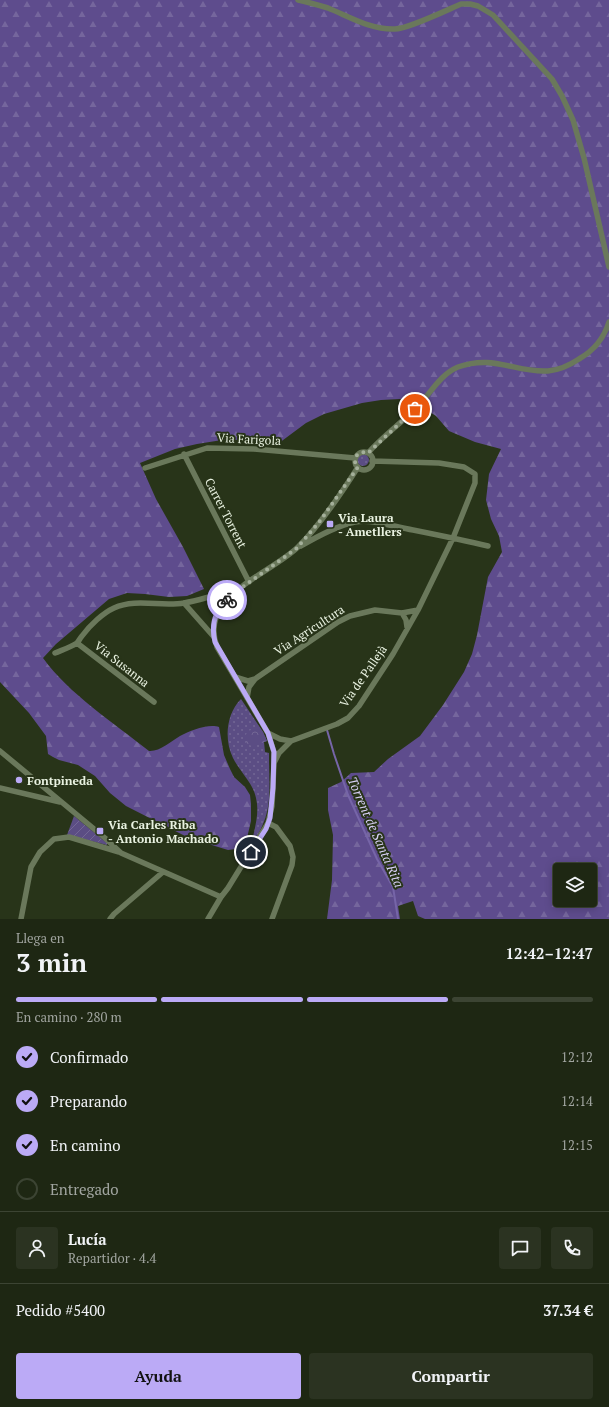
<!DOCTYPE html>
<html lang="es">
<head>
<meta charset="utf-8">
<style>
	:root { --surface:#1e2713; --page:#2b3321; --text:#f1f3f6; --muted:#a1a5a0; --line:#3c4433; --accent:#bbaaf6 }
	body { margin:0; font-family:"PT Serif",serif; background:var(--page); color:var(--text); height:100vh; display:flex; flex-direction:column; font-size:15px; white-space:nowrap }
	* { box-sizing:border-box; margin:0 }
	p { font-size:13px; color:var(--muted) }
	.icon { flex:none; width:22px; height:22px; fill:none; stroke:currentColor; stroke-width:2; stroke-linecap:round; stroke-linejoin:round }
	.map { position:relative; height:919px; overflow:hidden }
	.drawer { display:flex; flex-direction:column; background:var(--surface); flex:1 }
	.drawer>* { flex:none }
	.tools { position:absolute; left:553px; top:863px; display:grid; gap:8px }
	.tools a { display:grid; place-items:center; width:44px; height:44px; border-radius:4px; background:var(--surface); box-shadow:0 2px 10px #0003,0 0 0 1px var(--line); font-size:20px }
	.pin { position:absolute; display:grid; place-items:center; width:34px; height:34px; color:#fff; margin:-17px; border:2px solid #fff; border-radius:50%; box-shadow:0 1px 4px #0007 }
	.courier { position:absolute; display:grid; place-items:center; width:40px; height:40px; margin:-20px; border:3px solid #bbaaf6; border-radius:50%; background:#fff; color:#222; box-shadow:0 1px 5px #0007 }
	.overview em { font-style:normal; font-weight:700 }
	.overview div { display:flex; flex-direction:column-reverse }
	.overview { display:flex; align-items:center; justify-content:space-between; height:68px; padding:0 16px }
	h1 { font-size:26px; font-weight:700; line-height:30px }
	.bar { display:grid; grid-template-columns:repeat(4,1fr); gap:6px 4px; align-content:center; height:48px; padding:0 16px }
	.bar i { height:5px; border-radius:3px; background:var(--line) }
	.bar .on { background:var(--accent) }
	.bar p { grid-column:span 4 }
	.line { display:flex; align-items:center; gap:10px; padding:0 16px; border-top:1px solid var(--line) }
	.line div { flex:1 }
	.round { display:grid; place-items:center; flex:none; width:42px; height:42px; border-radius:4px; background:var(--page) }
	ol { padding:0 16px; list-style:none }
	li { display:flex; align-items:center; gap:12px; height:44px }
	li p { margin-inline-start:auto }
	li .icon { padding:4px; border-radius:50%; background:var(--accent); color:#111; stroke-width:4 }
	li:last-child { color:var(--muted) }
	li i { width:22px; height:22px; border:2px solid var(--line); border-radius:50% }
	.button { display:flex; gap:8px; margin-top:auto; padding:8px 16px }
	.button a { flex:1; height:46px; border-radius:4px; background:var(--accent); color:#111; font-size:16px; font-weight:700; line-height:46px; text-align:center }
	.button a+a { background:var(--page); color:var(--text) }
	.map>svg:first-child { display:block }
	.grass { fill:url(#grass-dots) }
	.forest { fill:url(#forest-firs); fill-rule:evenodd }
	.park { fill:url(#park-crowns) }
	.garden { fill:url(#garden-furrows) }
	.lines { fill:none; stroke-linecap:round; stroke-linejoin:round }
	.stream { stroke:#7665a8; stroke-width:2 }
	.street { stroke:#6a785b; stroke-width:5.5 }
	.done { stroke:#a5b09b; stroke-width:4; stroke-dasharray:0 7.2 }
	.route { stroke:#bbaaf6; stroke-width:5 }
	.poi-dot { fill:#bbaaf6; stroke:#283419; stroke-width:1.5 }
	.labels { text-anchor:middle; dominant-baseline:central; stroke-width:4; stroke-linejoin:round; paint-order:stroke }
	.street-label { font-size:12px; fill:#e9f2e1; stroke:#283419 }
	.poi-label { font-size:12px; font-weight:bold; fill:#e9f2e1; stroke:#283419; text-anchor:start }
	.water-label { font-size:13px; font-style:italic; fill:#d7cff5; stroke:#283419 }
</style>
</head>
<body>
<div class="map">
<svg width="609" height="919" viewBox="0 0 609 919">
	<defs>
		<pattern id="grass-dots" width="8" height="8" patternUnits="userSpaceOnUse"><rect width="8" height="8" fill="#5b4d84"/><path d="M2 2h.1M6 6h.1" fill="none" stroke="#736795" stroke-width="1.8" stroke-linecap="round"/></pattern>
		<pattern id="forest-firs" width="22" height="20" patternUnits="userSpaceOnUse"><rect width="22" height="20" fill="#5e4c8d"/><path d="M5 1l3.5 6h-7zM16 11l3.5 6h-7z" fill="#75669d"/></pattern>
		<pattern id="park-crowns" width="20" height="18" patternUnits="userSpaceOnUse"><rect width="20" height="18" fill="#5b4d84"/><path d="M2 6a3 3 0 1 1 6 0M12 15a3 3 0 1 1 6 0" fill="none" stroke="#736795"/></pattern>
		<pattern id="garden-furrows" width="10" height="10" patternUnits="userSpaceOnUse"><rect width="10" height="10" fill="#5b4d84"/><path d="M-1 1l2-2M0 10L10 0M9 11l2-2" fill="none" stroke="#736795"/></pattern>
	</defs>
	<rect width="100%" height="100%" fill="#283419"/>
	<path class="grass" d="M357 460a6 6 0 1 1 12 0a6 6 0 1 1-12 0Z
		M241,699L263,732L267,741L264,742L265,752L269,753V759C269,780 272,804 263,824C260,832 255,839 251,846C254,830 260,814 256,798C253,783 240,772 233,758C224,740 226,714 241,699Z"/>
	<path class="forest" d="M0,0H609V919H425L418,916L413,901L398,906L400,919H327L332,880L333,835L328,810V788L341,782L351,773L374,772L388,759L420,736L443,705L464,672L472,654L477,635L488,577L502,552L499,536L491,519L486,500L489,474L501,449L475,442L449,431L436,416L419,405L400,399L381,400L362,403L324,414L306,423L275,446L240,440H222L197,444L175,449L140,463L156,499L183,547L204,589L187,596L169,597L145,594L127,593L109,599L56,644L43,658C69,694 114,723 149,751C159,752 172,741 180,736C189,731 209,723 219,727L224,755L230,769L234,777L245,787L250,795L251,804V821L247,838L243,844L236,849L228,850L189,838L126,806L110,793L95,776L78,765L59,760L53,757L48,754L46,736L29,713L0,682ZM560,870H590V900H560Z"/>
	<path class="park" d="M258,725L263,732L267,741L252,746L247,744L245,736L248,731L254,729Z"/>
	<path class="garden" d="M74,816L107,843V845L67,835Z"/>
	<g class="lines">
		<path class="stream" d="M327,730L334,754L348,795L377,859L393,887L398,919"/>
		<path class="street" d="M298,0C308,2 318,5 328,8C350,17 371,30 395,29C408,29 447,10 461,4H470L478,6L493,15L552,79L562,96L573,120L584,158L609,267
			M355 461a9 9 0 1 1 18 0a9 9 0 1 1-18 0Z
			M368,453C382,437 400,424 415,409C429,396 440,374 458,367C494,354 515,373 548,371C559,370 570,365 579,359C593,351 604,338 609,322
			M184,454L249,582
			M145,468L207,448L254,449L355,458
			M301,546C318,536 336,526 355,522C374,519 394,527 413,530C438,535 463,540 488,546
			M184,603L214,637
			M402,613L406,620L407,627
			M77,643L154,702
			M55,653C62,650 71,647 77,643C79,641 80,638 82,636C90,625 103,613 114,608C136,598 161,607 184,603C202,600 218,593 237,591
			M235,677L248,681L255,679
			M247,698L249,687L255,679L338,622L350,616L375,610L402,613L418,610
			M268,733L280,739L291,741
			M0,751L105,838L121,853L221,897
			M274,762V752L268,733L217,647C198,596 269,575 298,547C320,525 341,494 358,467
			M0,788L60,802
			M268,823L276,827L290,846L293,857L292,865L272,919
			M21,919L31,867L40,852L54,839L69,837L119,852
			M110,919L114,914L163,872
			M208,919L221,897L228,888L268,823L272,806L274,763L279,753L291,741L337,724L348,718L359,706L393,654L418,610L453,538L475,483V474L464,467L439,463L372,461"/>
	</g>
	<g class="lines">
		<path class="done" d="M227,600L237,591L296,549L320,521L358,467L355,462L357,455L364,452L368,453L415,409"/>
		<path class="route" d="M227,600C215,611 211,626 215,642L268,733L274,752L273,788L270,818L266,829L251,852"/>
	</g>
	<g class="poi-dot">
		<rect x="326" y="520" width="8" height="8" rx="2"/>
		<circle cx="19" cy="780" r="4"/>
		<rect x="96" y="827" width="8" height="8" rx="2"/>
	</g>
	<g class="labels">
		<g class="street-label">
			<text transform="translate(249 439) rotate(3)">Via Farigola</text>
			<text transform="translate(226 513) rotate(63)">Carrer Torrent</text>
			<text transform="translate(309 630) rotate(-33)">Via Agricultura</text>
			<text transform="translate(122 664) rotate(38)">Via Susanna</text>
			<text transform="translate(363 676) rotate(-55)">Via de Pallejà</text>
		</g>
		<g class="poi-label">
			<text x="338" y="517">Via Laura<tspan x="338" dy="14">- Ametllers</tspan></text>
			<text x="27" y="780">Fontpineda</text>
			<text x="108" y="824">Via Carles Riba<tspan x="108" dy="14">- Antonio Machado</tspan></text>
		</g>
		<g class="water-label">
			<text transform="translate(376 832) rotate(66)">Torrent de Santa Rita</text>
		</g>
	</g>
</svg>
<div class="tools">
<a><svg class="icon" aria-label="layers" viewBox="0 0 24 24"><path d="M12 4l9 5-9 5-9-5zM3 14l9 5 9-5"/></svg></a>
</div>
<div class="pin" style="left:415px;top:409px;background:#ea580c"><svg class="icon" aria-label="bag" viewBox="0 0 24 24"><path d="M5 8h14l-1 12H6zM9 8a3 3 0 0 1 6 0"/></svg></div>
<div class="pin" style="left:251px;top:852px;background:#1f2937"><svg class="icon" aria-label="home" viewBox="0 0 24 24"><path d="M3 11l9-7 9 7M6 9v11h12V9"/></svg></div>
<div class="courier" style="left:227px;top:600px"><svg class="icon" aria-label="bike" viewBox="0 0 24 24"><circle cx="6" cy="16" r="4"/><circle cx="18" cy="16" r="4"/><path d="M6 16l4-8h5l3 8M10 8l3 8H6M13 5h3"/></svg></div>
</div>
<section class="drawer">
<div class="overview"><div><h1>3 min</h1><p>Llega en</p></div><em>12:42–12:47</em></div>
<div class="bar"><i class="on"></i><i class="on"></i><i class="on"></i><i></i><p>En camino · 280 m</p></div>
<ol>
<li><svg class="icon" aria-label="check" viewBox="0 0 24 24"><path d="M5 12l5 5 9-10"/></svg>Confirmado<p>12:12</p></li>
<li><svg class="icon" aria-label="check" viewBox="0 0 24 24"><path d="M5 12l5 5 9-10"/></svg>Preparando<p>12:14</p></li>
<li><svg class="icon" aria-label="check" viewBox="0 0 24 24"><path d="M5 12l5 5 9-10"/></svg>En camino<p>12:15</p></li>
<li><i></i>Entregado</li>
</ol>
<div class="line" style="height:72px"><a class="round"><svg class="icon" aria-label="person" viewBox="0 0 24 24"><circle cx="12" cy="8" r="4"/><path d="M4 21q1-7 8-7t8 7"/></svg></a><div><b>Lucía</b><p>Repartidor · 4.4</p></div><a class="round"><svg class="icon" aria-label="chat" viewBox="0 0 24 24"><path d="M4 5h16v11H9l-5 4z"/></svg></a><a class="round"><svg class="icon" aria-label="phone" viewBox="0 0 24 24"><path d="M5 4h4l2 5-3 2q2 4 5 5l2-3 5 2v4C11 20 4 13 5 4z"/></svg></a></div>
<div class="line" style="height:52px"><div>Pedido #5400</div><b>37.34 €</b></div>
<div class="button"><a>Ayuda</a><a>Compartir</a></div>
</section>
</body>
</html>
